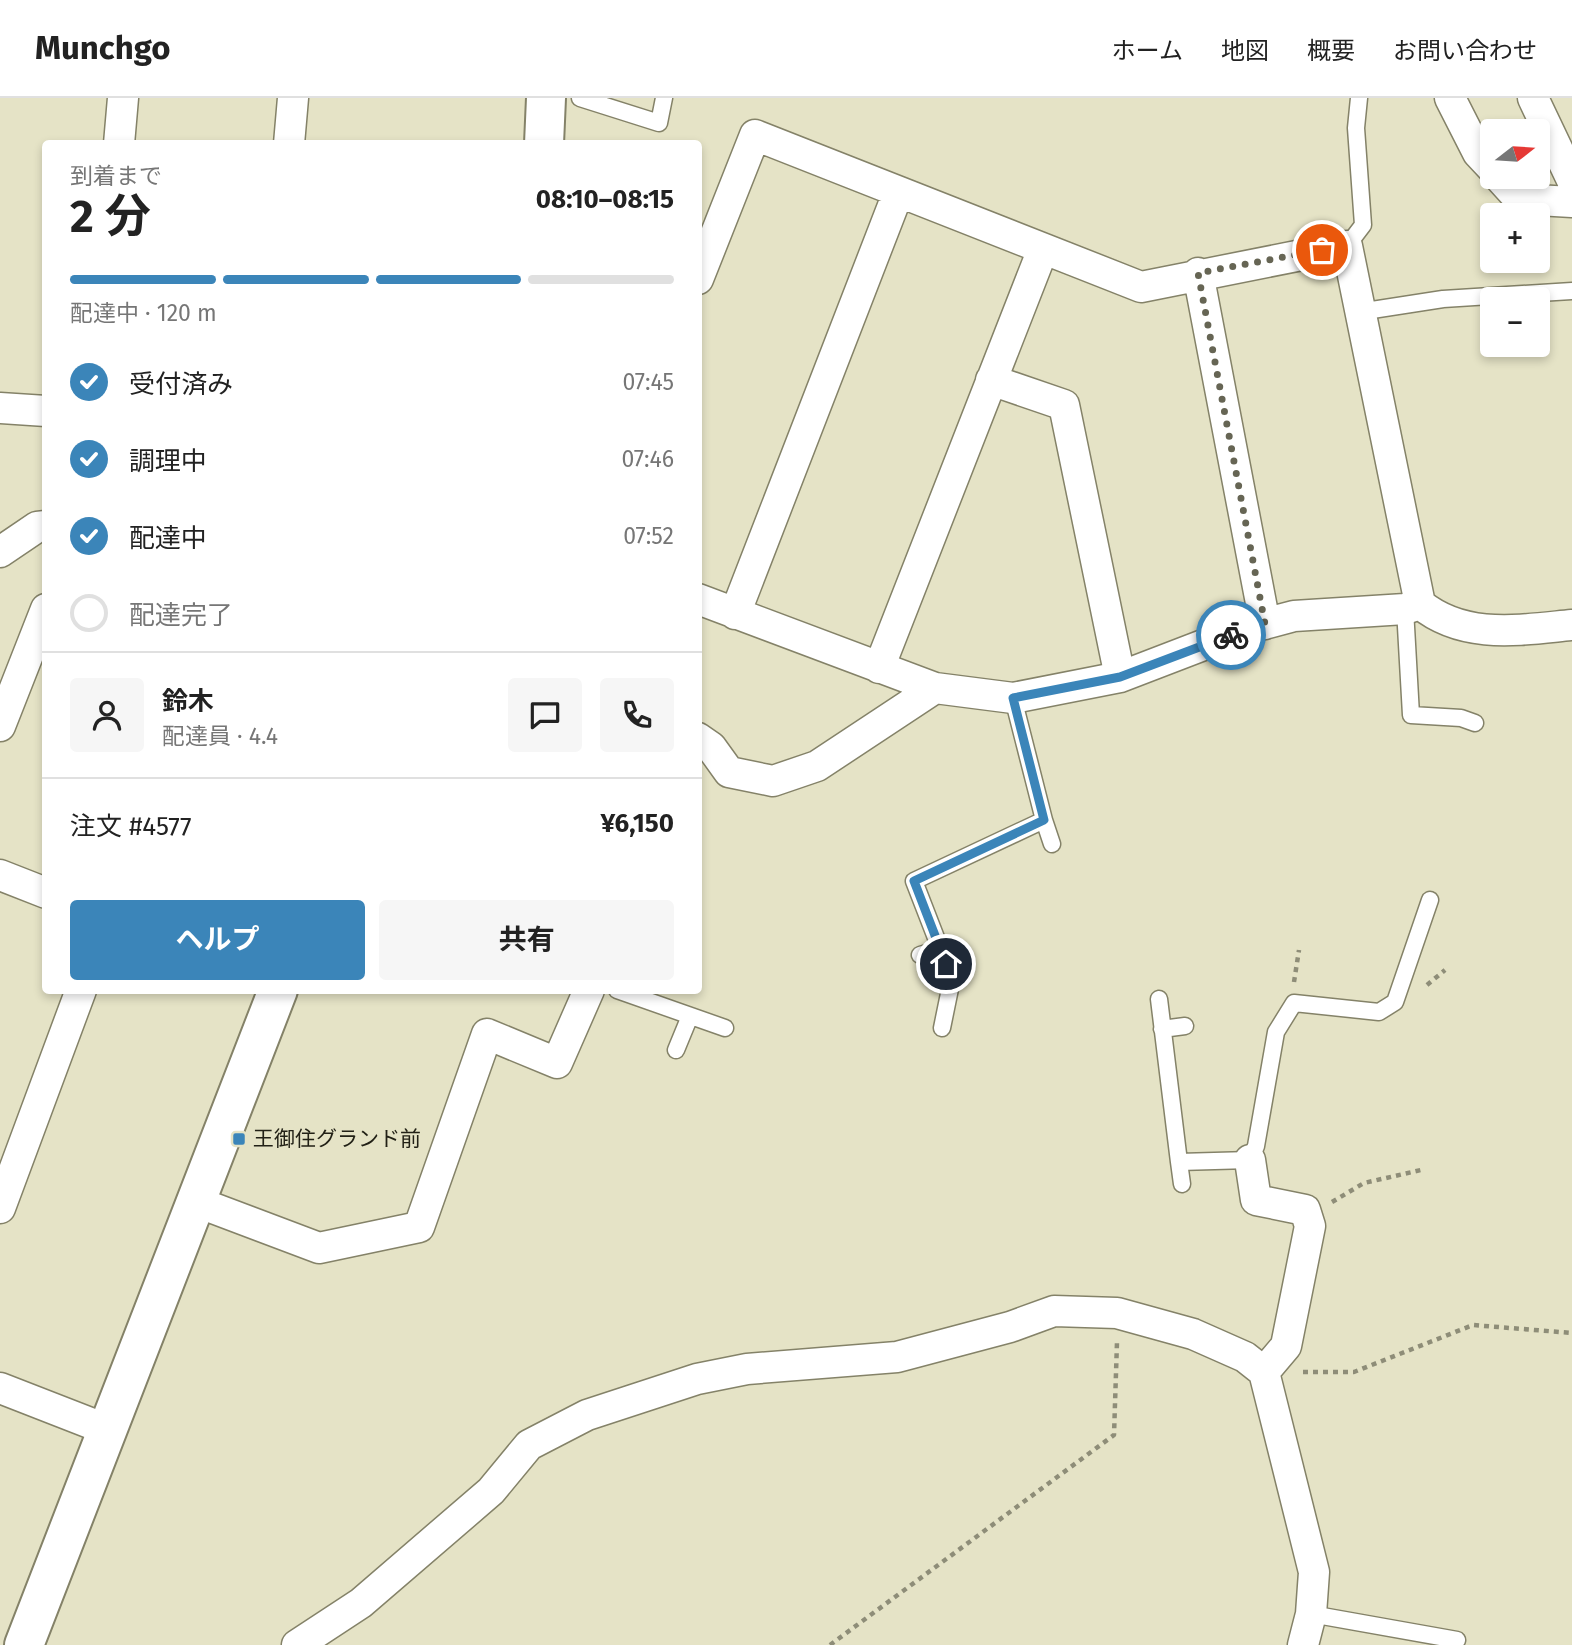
<!DOCTYPE html>
<html lang="ja">
<head>
<meta charset="utf-8">
<style>
	:root { --surface:#fff; --page:#f6f6f6; --text:#222; --muted:#767676; --line:#e0e0e0; --accent:#3b85b9 }
	body { margin:0; font-family:"Fira Sans","Noto Sans JP",sans-serif; background:var(--page); color:var(--text); height:100vh; display:flex; flex-direction:column; font-size:26px; white-space:nowrap }
	* { box-sizing:border-box; margin:0 }
	p { font-size:23px; color:var(--muted) }
	.icon { flex:none; width:38px; height:38px; fill:none; stroke:currentColor; stroke-width:2; stroke-linecap:round; stroke-linejoin:round }
	.map { position:relative; flex:1; overflow:hidden }
	.details { position:absolute; left:42px; top:42px; width:660px; height:854px; display:flex; flex-direction:column; background:var(--surface); border-radius:7px; box-shadow:0 4px 10px #0003 }
	.details>* { flex:none }
	.needle { width:46px; rotate:73deg }
	.buttons { position:absolute; left:1480px; top:21px; display:grid; gap:14px }
	.buttons a { display:grid; place-items:center; width:70px; height:70px; border-radius:7px; background:var(--surface); box-shadow:0 4px 10px #0003; font-size:35px }
	.pin { position:absolute; display:grid; place-items:center; width:60px; height:60px; color:#fff; margin:-30px; border:4px solid #fff; border-radius:50%; box-shadow:0 2px 7px #0007 }
	.courier { position:absolute; display:grid; place-items:center; width:70px; height:70px; margin:-35px; border:5px solid #3b85b9; border-radius:50%; background:#fff; color:#222; box-shadow:0 2px 9px #0007 }
	.head em { font-style:normal; font-weight:700 }
	.head div { display:flex; flex-direction:column-reverse }
	.head { display:flex; align-items:center; justify-content:space-between; height:119px; padding:0 28px }
	h1 { font-size:46px; font-weight:700; line-height:52px }
	.bar { display:grid; grid-template-columns:repeat(4,1fr); gap:10px 7px; align-content:center; height:84px; padding:0 28px }
	.bar i { height:9px; border-radius:5px; background:var(--line) }
	.bar .on { background:var(--accent) }
	.bar p { grid-column:span 4 }
	.line { display:flex; align-items:center; gap:18px; padding:0 28px; border-top:2px solid var(--line) }
	.line div { flex:1 }
	.round { display:grid; place-items:center; flex:none; width:74px; height:74px; border-radius:7px; background:var(--page) }
	ol { padding:0 28px; list-style:none }
	li { display:flex; align-items:center; gap:21px; height:77px }
	li p { margin-inline-start:auto }
	li .icon { padding:7px; border-radius:50%; background:var(--accent); color:#fff; stroke-width:4 }
	li:last-child { color:var(--muted) }
	li i { width:38px; height:38px; border:4px solid var(--line); border-radius:50% }
	.action { display:flex; gap:14px; margin-top:auto; padding:14px 28px }
	.action a { flex:1; height:80px; border-radius:7px; background:var(--accent); color:#fff; font-size:28px; font-weight:700; line-height:80px; text-align:center }
	.action a+a { background:var(--page); color:var(--text) }
	header { display:flex; align-items:center; gap:42px; box-sizing:border-box; height:98px; padding:0 35px; background:var(--surface); border-bottom:2px solid var(--line) }
	header strong { font-size:33px }
	nav { display:flex; gap:38px; margin-inline-start:auto; font-size:24px }
	.map>svg:first-child { display:block }
	.lines { fill:none; stroke-linecap:round; stroke-linejoin:round }
	.lane-casing { stroke:#848268; stroke-width:19 }
	.street-casing { stroke:#848268; stroke-width:33 }
	.secondary-casing { stroke:#848268; stroke-width:42 }
	.path { stroke:#8e8d78; stroke-width:4.5; stroke-dasharray:5 5; stroke-linecap:butt }
	.lane { stroke:#fff; stroke-width:16 }
	.street { stroke:#fff; stroke-width:30 }
	.secondary { stroke:#fff; stroke-width:38 }
	.done { stroke:#666554; stroke-width:7; stroke-dasharray:0 12.6 }
	.route { stroke:#3b85b9; stroke-width:9 }
	.poi-dot { fill:#3b85b9; stroke:#e5e3c6; stroke-width:2.5 }
	.labels { text-anchor:middle; dominant-baseline:central; stroke-width:5; stroke-linejoin:round; paint-order:stroke }
	.poi-label { font-size:21px; fill:#222116; stroke:#e5e3c6; text-anchor:start }
</style>
</head>
<body>
<header>
<strong>Munchgo</strong>
<nav><a>ホーム</a><a>地図</a><a>概要</a><a>お問い合わせ</a></nav>
</header>
<div class="map">
<svg width="1572" height="1547" viewBox="0 0 1572 1547">
	<rect width="100%" height="100%" fill="#e5e3c6"/>
	<g class="lines">
		<g class="lane-casing">
			<path id="lane" d="M580,0L659,25L664,0
				M1347,148L1363,127L1356,30L1359,0
				M1359,214L1443,201L1572,193
				M1405,511L1411,617L1461,620L1475,625
				M1044,722L1052,746
				M920,857L940,851
				M617,892L725,930
				M1159,901L1179,1064L1250,1062L1256,1048L1276,934L1294,905L1379,914L1395,904L1430,802
				M942,930L952,881L914,783L1044,722L1013,600
				M1162,931L1185,928
				M676,952L690,918
				M1179,1064L1182,1086
				M1311,1516L1457,1542"/>
		</g>
		<g class="street-casing">
			<path id="street" d="M1450,0L1478,55L1493,71
				M1533,0L1572,82
				M119,46L123,0
				M289,46L293,0
				M1499,79L1519,101L1572,104
				M1198,175L1265,526
				M698,181L755,37L1141,189L1347,148L1420,506C1464,542 1519,532 1572,527
				M991,282L1064,307L1120,579
				M0,310L46,313
				M0,454L37,429L46,428
				M698,501L935,590L1013,600L1120,579L1245,531L1294,518L1405,511L1420,506
				M735,516L898,95
				M879,570L1043,151
				M0,628L46,511
				M698,640L711,649L729,674L773,683L817,668L935,590
				M0,777L46,795
				M1250,1062L1256,1102L1305,1112L1310,1128L1286,1248L1264,1274
				M197,1104L319,1150L419,1129L487,936L557,965L589,892
				M0,1110L81,892
				M0,1290L108,1332
				M297,1547L361,1505L491,1393L529,1347L587,1317L697,1281L747,1271L897,1259L1010,1229L1054,1213L1117,1215L1193,1236L1245,1259L1264,1274L1314,1474L1311,1516L1303,1547"/>
		</g>
		<g class="secondary-casing">
			<path id="secondary" d="M544,46L546,0
				M24,1547L278,892"/>
		</g>
		<path class="path" d="M1294,884L1299,852
			M1427,887L1445,872
			M1332,1104L1364,1085L1421,1072
			M1303,1274H1354L1473,1227L1572,1235
			M830,1547L1114,1337L1117,1244"/>
		<use href="#lane" class="lane"/>
		<use href="#street" class="street"/>
		<use href="#secondary" class="secondary"/>
	</g>
	<g class="lines">
		<path class="done" d="M1231,537L1265,526L1198,175L1322,152"/>
		<path class="route" d="M946,866L914,783L1044,722L1013,600L1120,579L1231,537"/>
	</g>
	<rect class="poi-dot" x="232" y="1034" width="14" height="14" rx="3.5"/>
	<g class="labels">
		<g class="poi-label">
			<text x="253" y="1041">王御住グランド前</text>
		</g>
	</g>
</svg>
<div class="buttons">
<a><svg class="needle" viewBox="-14 -14 28 28"><path d="M0-13l5 13h-10z" fill="#e53935"/><path d="M0 13l5-13h-10z" fill="#767676"/></svg></a>
<a>+</a>
<a>−</a>
</div>
<div class="pin" style="left:1322px;top:152px;background:#ea580c"><svg class="icon" aria-label="bag" viewBox="0 0 24 24"><path d="M5 8h14l-1 12H6zM9 8a3 3 0 0 1 6 0"/></svg></div>
<div class="pin" style="left:946px;top:866px;background:#1f2937"><svg class="icon" aria-label="home" viewBox="0 0 24 24"><path d="M3 11l9-7 9 7M6 9v11h12V9"/></svg></div>
<div class="courier" style="left:1231px;top:537px"><svg class="icon" aria-label="bike" viewBox="0 0 24 24"><circle cx="6" cy="16" r="4"/><circle cx="18" cy="16" r="4"/><path d="M6 16l4-8h5l3 8M10 8l3 8H6M13 5h3"/></svg></div>
<section class="details">
<div class="head"><div><h1>2 分</h1><p>到着まで</p></div><em>08:10–08:15</em></div>
<div class="bar"><i class="on"></i><i class="on"></i><i class="on"></i><i></i><p>配達中 · 120 m</p></div>
<ol>
<li><svg class="icon" aria-label="check" viewBox="0 0 24 24"><path d="M5 12l5 5 9-10"/></svg>受付済み<p>07:45</p></li>
<li><svg class="icon" aria-label="check" viewBox="0 0 24 24"><path d="M5 12l5 5 9-10"/></svg>調理中<p>07:46</p></li>
<li><svg class="icon" aria-label="check" viewBox="0 0 24 24"><path d="M5 12l5 5 9-10"/></svg>配達中<p>07:52</p></li>
<li><i></i>配達完了</li>
</ol>
<div class="line" style="height:126px"><a class="round"><svg class="icon" aria-label="person" viewBox="0 0 24 24"><circle cx="12" cy="8" r="4"/><path d="M4 21q1-7 8-7t8 7"/></svg></a><div><b>鈴木</b><p>配達員 · 4.4</p></div><a class="round"><svg class="icon" aria-label="chat" viewBox="0 0 24 24"><path d="M4 5h16v11H9l-5 4z"/></svg></a><a class="round"><svg class="icon" aria-label="phone" viewBox="0 0 24 24"><path d="M5 4h4l2 5-3 2q2 4 5 5l2-3 5 2v4C11 20 4 13 5 4z"/></svg></a></div>
<div class="line" style="height:91px"><div>注文 #4577</div><b>¥6,150</b></div>
<div class="action"><a>ヘルプ</a><a>共有</a></div>
</section>
</div>
</body>
</html>
